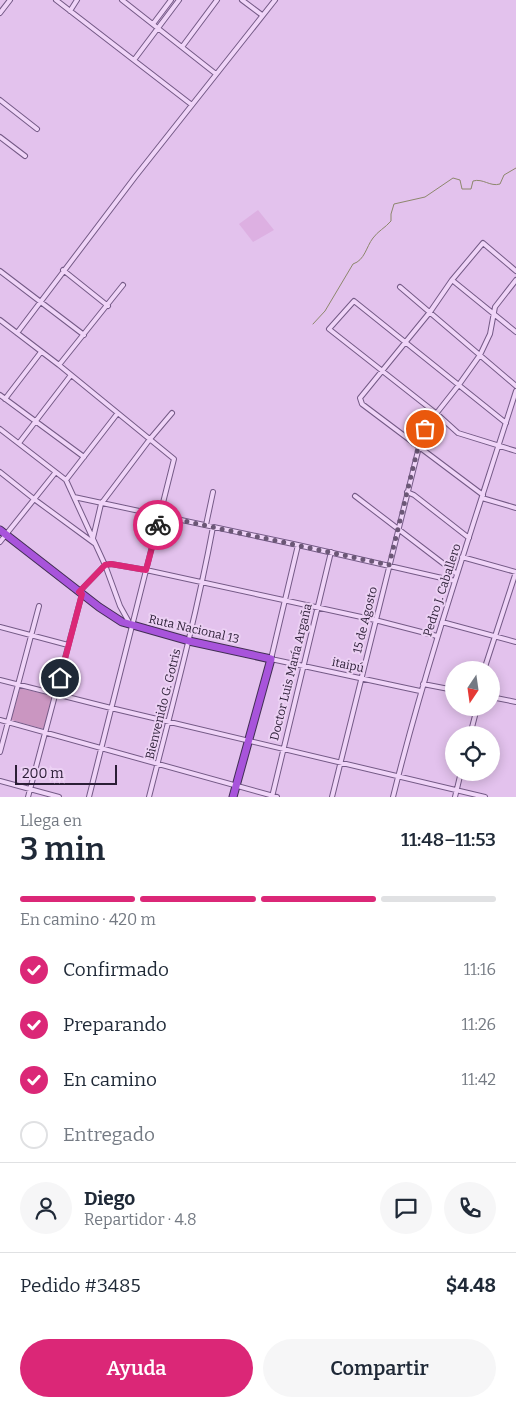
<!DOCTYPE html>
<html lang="es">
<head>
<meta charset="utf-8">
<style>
	:root { --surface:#fff; --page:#f6f6f7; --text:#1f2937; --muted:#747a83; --line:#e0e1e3; --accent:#db2777 }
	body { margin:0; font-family:Bitter,serif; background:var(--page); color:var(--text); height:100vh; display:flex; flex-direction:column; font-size:19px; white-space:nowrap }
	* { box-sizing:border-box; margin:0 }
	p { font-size:16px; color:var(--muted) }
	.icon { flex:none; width:28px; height:28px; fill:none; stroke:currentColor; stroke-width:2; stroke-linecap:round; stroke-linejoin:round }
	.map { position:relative; height:797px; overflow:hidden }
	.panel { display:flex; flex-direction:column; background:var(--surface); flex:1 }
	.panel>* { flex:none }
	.needle { width:32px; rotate:193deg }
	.controls { position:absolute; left:445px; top:661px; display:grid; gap:10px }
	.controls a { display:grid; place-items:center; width:55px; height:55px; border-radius:50%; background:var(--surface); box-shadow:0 2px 12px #0003; font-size:25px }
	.scale { position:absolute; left:15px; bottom:12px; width:102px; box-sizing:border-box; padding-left:5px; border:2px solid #2b1e36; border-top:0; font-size:14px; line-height:18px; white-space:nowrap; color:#2b1e36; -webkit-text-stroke:4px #ecd1f4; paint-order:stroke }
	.pin { position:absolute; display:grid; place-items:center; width:42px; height:42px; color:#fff; margin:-21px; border:2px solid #fff; border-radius:50%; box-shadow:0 1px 5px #0007 }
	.courier { position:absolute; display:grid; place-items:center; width:50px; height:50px; margin:-25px; border:4px solid #db2777; border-radius:50%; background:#fff; color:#222; box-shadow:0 1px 6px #0007 }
	.overview em { font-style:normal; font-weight:600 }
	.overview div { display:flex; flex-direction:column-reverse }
	.overview { display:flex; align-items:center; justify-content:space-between; height:85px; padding:0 20px }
	h1 { font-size:32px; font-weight:600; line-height:38px }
	.bar { display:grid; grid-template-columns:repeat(4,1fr); gap:8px 5px; align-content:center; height:60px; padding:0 20px }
	.bar i { height:6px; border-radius:4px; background:var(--line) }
	.bar .selected { background:var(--accent) }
	.bar p { grid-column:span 4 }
	.line { display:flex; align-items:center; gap:12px; padding:0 20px; border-top:1px solid var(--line) }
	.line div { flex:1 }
	.round { display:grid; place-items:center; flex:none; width:52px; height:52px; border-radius:26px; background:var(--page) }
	ol { padding:0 20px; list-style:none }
	li { display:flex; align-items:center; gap:15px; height:55px }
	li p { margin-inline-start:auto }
	li .icon { padding:5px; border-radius:50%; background:var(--accent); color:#fff; stroke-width:4 }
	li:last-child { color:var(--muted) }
	li i { width:28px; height:28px; border:2px solid var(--line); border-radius:50% }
	.action { display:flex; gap:10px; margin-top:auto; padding:10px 20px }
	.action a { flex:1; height:58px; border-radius:30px; background:var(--accent); color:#fff; font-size:20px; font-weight:600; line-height:58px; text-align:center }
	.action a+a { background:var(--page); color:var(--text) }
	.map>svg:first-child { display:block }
	.farmland { fill:#ddb0e2 }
	.green { fill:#ca96c1 }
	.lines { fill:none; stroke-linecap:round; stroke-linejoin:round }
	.stream { stroke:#8d876c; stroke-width:1 }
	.street-casing { stroke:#745a86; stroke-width:6 }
	.highway-casing { stroke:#422e54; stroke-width:9 }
	.street { stroke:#f0d5f8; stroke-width:4 }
	.highway { stroke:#a854db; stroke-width:7 }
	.done { stroke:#6b5776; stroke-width:5; stroke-dasharray:0 9 }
	.route { stroke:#db2777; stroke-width:6 }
	.labels { text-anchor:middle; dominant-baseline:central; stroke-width:4; stroke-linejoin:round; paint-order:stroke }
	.street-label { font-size:12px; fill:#2b1e36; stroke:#ecd1f4 }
</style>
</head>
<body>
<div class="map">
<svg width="516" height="797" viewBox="0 0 516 797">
	<rect width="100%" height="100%" fill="#e3c2ed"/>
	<path class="farmland" d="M258,210L274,230L253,242L239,224Z"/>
	<path class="green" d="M20,688L53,696L44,729L11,720Z"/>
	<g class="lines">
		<path class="stream" d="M313,324L325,311L353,264C365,260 366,247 373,238C378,231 385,228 391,221V214L394,204L425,197L453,178L460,180L462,189H471L473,181C483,178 490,187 500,184L504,175L516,168"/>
		<g class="street-casing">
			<path id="street" d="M56,0L192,105
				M122,0L216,74
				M242,0L262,15
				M70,11L77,0
				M0,13L10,0
				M153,24L171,0
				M182,47L217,0
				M134,60L179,0
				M0,100L37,129
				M0,137L25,156
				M63,270L108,306
				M0,271L84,335
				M516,271L483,243L452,280L516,332
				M452,280L430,312L360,398L362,404L483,495
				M400,287L516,386
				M0,320L59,365L174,459L89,797
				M17,333L135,177L275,0
				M59,365L123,285
				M0,395L84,457
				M5,399L41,352
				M506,423L354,301L329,329L437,414L458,433L516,451
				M0,429L66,480L105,565L120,606L130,624
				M19,443L71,375
				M413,443L458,386L480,355L490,334L495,307L516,280
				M0,472L34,499L94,543
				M66,480L117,414
				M407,492L414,495L469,538
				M355,496L457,574
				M74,497L298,545L455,581
				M482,498L516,508
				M206,525L213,492
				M93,538L101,504L150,439L172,413
				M0,542L55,473
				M298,545L271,659L420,691
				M462,557L516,572
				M79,592L105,565L111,564L146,570L375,620L437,636
				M442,622L516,642
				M0,627L68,645
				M484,670L516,572
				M0,680L111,708L485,797
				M423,684L454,690
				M491,697L516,702
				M0,720L277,797
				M470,735L477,708
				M0,752L39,606
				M0,781L59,797
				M28,797L82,594
				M149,797C172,707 196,618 213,527
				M272,797L331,552
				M332,797L419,447
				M393,797C427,660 473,526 516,391
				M455,797L461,772"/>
		</g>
		<g class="highway-casing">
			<path id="highway" d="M0,530L99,607L122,622L189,641L271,659L233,797"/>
		</g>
		<use href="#street" class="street"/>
		<use href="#highway" class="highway"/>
	</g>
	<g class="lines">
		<path class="done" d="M158,525L161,516L389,565L418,448L413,443L425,429"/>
		<path class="route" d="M60,678L82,594L79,592L105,565L111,564L146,570L158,525"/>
	</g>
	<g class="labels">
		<g class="street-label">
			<text transform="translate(442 590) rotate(-72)">Pedro J. Caballero</text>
			<text transform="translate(365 620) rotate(-76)">15 de Agosto</text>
			<text transform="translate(194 629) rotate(13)">Ruta Nacional 13</text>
			<text transform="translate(348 665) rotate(12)">itaipú</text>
			<text transform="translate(291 672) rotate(-76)">Doctor Luis María Argaña</text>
			<text transform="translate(163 704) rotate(-76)">Bienvenido G. Gotris</text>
		</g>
	</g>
</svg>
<div class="controls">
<a><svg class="needle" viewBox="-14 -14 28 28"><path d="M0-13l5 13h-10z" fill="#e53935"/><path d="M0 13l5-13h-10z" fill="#747a83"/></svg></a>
<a><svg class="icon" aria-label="locate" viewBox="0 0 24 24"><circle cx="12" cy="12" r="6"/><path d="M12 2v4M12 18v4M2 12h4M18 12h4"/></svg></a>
</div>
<div class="scale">200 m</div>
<div class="pin" style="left:425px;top:429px;background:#ea580c"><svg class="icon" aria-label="bag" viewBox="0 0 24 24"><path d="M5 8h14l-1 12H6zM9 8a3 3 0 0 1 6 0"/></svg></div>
<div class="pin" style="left:60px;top:678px;background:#1f2937"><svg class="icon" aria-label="home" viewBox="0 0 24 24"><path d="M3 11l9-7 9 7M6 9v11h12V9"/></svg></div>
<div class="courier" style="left:158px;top:525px"><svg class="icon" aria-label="bike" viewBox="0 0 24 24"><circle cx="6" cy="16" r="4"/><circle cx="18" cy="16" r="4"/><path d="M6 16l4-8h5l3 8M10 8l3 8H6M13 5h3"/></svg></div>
</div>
<section class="panel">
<div class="overview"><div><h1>3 min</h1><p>Llega en</p></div><em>11:48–11:53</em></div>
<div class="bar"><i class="selected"></i><i class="selected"></i><i class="selected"></i><i></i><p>En camino · 420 m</p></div>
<ol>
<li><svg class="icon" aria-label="check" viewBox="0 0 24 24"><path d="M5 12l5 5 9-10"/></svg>Confirmado<p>11:16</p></li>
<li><svg class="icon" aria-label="check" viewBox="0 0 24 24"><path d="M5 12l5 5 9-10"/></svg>Preparando<p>11:26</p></li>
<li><svg class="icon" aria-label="check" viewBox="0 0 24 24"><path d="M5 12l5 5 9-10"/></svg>En camino<p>11:42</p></li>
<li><i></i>Entregado</li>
</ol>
<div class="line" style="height:90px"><a class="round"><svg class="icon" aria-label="person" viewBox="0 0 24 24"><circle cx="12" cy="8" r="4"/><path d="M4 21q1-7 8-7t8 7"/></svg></a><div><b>Diego</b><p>Repartidor · 4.8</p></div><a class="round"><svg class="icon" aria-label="chat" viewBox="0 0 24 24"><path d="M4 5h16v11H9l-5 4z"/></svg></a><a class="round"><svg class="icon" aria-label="phone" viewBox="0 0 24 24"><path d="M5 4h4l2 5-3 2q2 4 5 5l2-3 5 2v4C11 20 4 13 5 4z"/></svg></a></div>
<div class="line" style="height:65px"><div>Pedido #3485</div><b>$4.48</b></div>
<div class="action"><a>Ayuda</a><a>Compartir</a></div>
</section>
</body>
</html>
